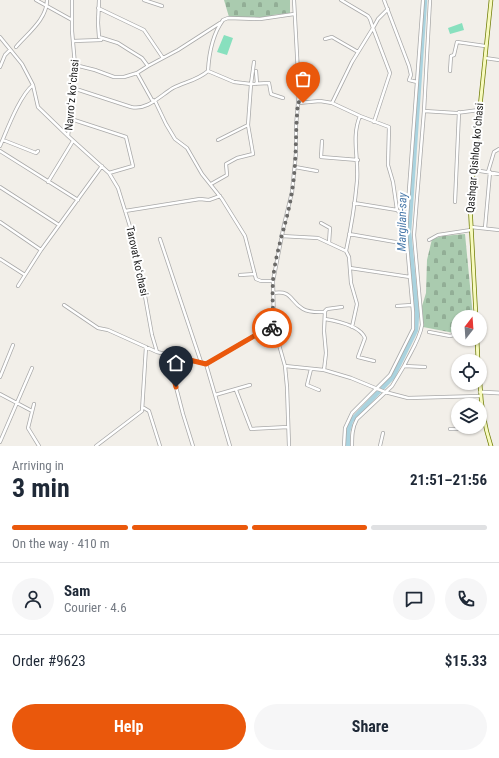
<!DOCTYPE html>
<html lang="en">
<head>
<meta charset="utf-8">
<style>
	:root { --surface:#fff; --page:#f6f6f7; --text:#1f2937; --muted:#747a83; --line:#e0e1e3; --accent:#ea580c }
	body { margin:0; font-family:"Roboto Condensed",sans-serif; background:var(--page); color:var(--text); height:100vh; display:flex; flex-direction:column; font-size:15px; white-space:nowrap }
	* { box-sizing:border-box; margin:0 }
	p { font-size:13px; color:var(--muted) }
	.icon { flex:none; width:22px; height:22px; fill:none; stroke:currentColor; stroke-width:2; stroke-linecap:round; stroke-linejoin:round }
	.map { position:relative; height:446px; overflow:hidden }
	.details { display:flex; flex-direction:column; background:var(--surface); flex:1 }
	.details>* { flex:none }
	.needle { width:26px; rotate:17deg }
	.tools { position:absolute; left:451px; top:310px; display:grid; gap:8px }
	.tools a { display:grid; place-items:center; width:36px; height:36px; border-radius:50%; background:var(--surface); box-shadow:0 1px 3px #0004; font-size:20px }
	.pin { position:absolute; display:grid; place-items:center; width:34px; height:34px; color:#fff; margin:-41px -17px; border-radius:50% 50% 50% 0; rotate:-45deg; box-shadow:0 0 4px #0007 }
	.pin .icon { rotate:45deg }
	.courier { position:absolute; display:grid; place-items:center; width:40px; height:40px; margin:-20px; border:3px solid #ea580c; border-radius:50%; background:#fff; color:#222; box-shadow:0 1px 5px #0007 }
	.headline em { font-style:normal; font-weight:700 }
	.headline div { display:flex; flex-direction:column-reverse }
	.headline { display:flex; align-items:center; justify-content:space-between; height:68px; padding:0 12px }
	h1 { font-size:26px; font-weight:700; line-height:30px }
	.bar { display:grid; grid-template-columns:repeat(4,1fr); gap:6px 4px; align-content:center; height:48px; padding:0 12px }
	.bar i { height:5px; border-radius:3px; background:var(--line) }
	.bar .current { background:var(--accent) }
	.bar p { grid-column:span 4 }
	.line { display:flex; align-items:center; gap:10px; padding:0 12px; border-top:1px solid var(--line) }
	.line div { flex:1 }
	.round { display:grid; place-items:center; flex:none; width:42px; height:42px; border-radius:21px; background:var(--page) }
	.button { display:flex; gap:8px; margin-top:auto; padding:8px 12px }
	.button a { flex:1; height:46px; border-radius:24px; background:var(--accent); color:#fff; font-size:16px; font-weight:700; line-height:46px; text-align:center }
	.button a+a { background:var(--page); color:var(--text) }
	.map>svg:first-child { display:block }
	.cemetery { fill:url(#cemetery-stones) }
	.pitch { fill:#88e0be }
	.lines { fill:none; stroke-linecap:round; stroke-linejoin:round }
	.river { stroke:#aad3df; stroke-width:4.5 }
	.minor-casing { stroke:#a9a9a9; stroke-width:4 }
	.tertiary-casing { stroke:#a9a9a9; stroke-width:4.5 }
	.secondary-casing { stroke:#707d05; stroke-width:4.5 }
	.minor { stroke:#fff; stroke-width:2.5 }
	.tertiary { stroke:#fff; stroke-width:3 }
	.secondary { stroke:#f7fabf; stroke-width:3 }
	.done { stroke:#6b6a68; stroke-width:4; stroke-dasharray:0 7.2 }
	.route { stroke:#ea580c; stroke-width:5 }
	.labels { text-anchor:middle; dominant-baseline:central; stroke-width:4; stroke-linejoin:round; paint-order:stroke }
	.street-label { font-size:11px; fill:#222; stroke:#fff }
	.water-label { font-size:12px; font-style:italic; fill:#4a7aab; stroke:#fff }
</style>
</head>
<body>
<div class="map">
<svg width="499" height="446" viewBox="0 0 499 446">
	<defs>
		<pattern id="cemetery-stones" width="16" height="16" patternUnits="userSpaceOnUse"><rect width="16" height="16" fill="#aacbaf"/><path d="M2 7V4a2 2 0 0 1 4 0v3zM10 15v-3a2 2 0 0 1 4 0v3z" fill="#92ae96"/></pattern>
	</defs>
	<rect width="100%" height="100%" fill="#f2efe9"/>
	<path class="cemetery" d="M224,0H290V13L273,15L272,16L256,18L229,17Z
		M465,234L473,317H458V332L454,333L423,327L422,306L426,293L427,260L432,239L443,236Z"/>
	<path class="pitch" d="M462,23L464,30L450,34L448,28Z
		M224,35L233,38L227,55L217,52Z"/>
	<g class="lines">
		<path class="river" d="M348,446V432L351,421L393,377L416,330L417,313L409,232L425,0"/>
		<g class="minor-casing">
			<path id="minor" d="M36,0L72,20
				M72,0V31L75,65L72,106L68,136L109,173L118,188L136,246L152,335L157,352
				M99,0L98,23L99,37L118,43L129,50L142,58L148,66L137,73L152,100L155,101L166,124L175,139L187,148L202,174L222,199L245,236L256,279L261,281H273
				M144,0L162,6
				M384,0L409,66L411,75L409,80L417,82L423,0
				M98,8L144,30L163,58L148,66
				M0,37L22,64L33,85L38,107L68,136
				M325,39L332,37L358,52
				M73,41L101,40L102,38
				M16,47C28,33 47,19 47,0
				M163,58L178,50L220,23
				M485,58L499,60
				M254,62L251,84L269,83L271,94L283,98
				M75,65L95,70L114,77H124L137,73
				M0,67L5,55L10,50
				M208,71L234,82L251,84L248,125L253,154L237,158L226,164L227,175L211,184
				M256,71L257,84
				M450,71L451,56L454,55L457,42L485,46
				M74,89L79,90L131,107C147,111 161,95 173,88C185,82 198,80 208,71C209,53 212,35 223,20L228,18L260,19L294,14
				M298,103L320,101L332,103L360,116L389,127L388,165L393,182L397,210
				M332,103L352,62L373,28L370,19L368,16L341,0
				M424,111L456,113L479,110
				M71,119L126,137L133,166L109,173
				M374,122L390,73L373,28L378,19L388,9
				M3,140L36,153L38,151
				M218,140L248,125
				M322,141L321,157L358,160
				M0,146C7,130 20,95 33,85
				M0,151L78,200
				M295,167L317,171
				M474,170L499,174
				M488,172L494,152L499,149
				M48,182L73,141
				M0,187L59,225
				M455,202L459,112
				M125,211L200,199L209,200L220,196
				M407,217L417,82
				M0,222L41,250
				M321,223L330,228L329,243
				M471,227L499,230
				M485,228L490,172
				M349,234L407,244
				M281,236L318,238L346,251
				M160,239L201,362
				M429,240L438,235L471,230
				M0,259L25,275
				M350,268L410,277
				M240,275L255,274
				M18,286L41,250L102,166
				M273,293C293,290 289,301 303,309C310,313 318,312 325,312
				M64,305L98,328L108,330L157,352L206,364L261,332L274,327
				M397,306L412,305
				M325,319C337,321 360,326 365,338L358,357L374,361
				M352,327L357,304L351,283L349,257L346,251C351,228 355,204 357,181C359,159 351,137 360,116
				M429,332L450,336L458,334
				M169,355V360L183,414L193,446
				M206,364L230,446
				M285,366L324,370L351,378L385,392L408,398L480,396
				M425,367L404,366C410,353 420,339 422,325L414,235L424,111L430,0
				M311,369L307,385L319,390
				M324,370L326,353L324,331L325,311L327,309L342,307
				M0,377L13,345
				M236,390L251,429L288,427
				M0,394L32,411
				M215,395L250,385
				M34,404L28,428L39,446
				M144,408L149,411L160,446
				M450,429H460L463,427
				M0,442L32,368
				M96,446L142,411L146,347
				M289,446L287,387L285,366L274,327L273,281L284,225L292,192L296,153V126L299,92L294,0
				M344,446L345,428L352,413L390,375L413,329V312L406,233L407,217L402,215L397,210L354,203
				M352,446C352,436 352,428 357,419L392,386L404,366
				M380,446L383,433"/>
		</g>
		<g class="tertiary-casing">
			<path id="tertiary" d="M480,392L499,393"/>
		</g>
		<g class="secondary-casing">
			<path id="secondary" d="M476,317L470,204L491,0
				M477,339L478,361
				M480,383C481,405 484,425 491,446"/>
		</g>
		<use href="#minor" class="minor"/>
		<use href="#tertiary" class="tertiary"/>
		<use href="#secondary" class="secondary"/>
	</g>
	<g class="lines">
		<path class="done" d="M272,328L274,327C273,312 272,296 273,281C275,251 288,221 292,191C297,162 295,132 298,102L303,103"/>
		<path class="route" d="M176,387L169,360V355L206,364L261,332L272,328"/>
	</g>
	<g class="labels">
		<g class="street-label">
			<text transform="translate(72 95) rotate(-85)">Navroʻz koʻchasi</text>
			<text transform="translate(475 158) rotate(-85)">Qashqar Qishloq koʻchasi</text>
			<text transform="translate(137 261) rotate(78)">Tarovat koʻchasi</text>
		</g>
		<g class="water-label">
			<text transform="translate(402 222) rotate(-89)">Margilan-say</text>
		</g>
	</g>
</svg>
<div class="tools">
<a><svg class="needle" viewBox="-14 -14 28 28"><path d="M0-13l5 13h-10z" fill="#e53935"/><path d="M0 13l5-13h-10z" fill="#747a83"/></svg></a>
<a><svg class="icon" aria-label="locate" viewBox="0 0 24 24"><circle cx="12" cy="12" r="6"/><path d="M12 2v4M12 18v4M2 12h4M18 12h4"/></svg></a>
<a><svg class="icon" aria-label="layers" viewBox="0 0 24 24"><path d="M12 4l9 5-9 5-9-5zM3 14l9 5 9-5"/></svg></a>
</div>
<div class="pin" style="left:303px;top:103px;background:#ea580c"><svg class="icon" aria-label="bag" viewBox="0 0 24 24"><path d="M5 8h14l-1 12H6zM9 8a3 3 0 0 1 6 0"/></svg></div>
<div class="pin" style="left:176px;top:387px;background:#1f2937"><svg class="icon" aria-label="home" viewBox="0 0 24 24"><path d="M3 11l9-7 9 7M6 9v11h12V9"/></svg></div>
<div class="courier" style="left:272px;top:328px"><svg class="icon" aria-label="bike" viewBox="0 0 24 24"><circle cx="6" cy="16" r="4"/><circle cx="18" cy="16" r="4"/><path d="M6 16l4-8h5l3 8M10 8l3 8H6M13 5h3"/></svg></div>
</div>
<section class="details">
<div class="headline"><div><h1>3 min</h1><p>Arriving in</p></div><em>21:51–21:56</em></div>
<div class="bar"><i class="current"></i><i class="current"></i><i class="current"></i><i></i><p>On the way · 410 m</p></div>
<div class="line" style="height:72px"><a class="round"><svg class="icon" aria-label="person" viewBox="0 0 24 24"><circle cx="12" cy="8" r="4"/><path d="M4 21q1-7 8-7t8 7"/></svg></a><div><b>Sam</b><p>Courier · 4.6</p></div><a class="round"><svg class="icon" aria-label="chat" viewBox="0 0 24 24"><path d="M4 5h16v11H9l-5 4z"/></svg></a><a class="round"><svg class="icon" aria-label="phone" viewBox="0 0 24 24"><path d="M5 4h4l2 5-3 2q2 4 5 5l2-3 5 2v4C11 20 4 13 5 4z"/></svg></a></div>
<div class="line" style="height:52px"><div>Order #9623</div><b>$15.33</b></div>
<div class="button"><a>Help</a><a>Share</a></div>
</section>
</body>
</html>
